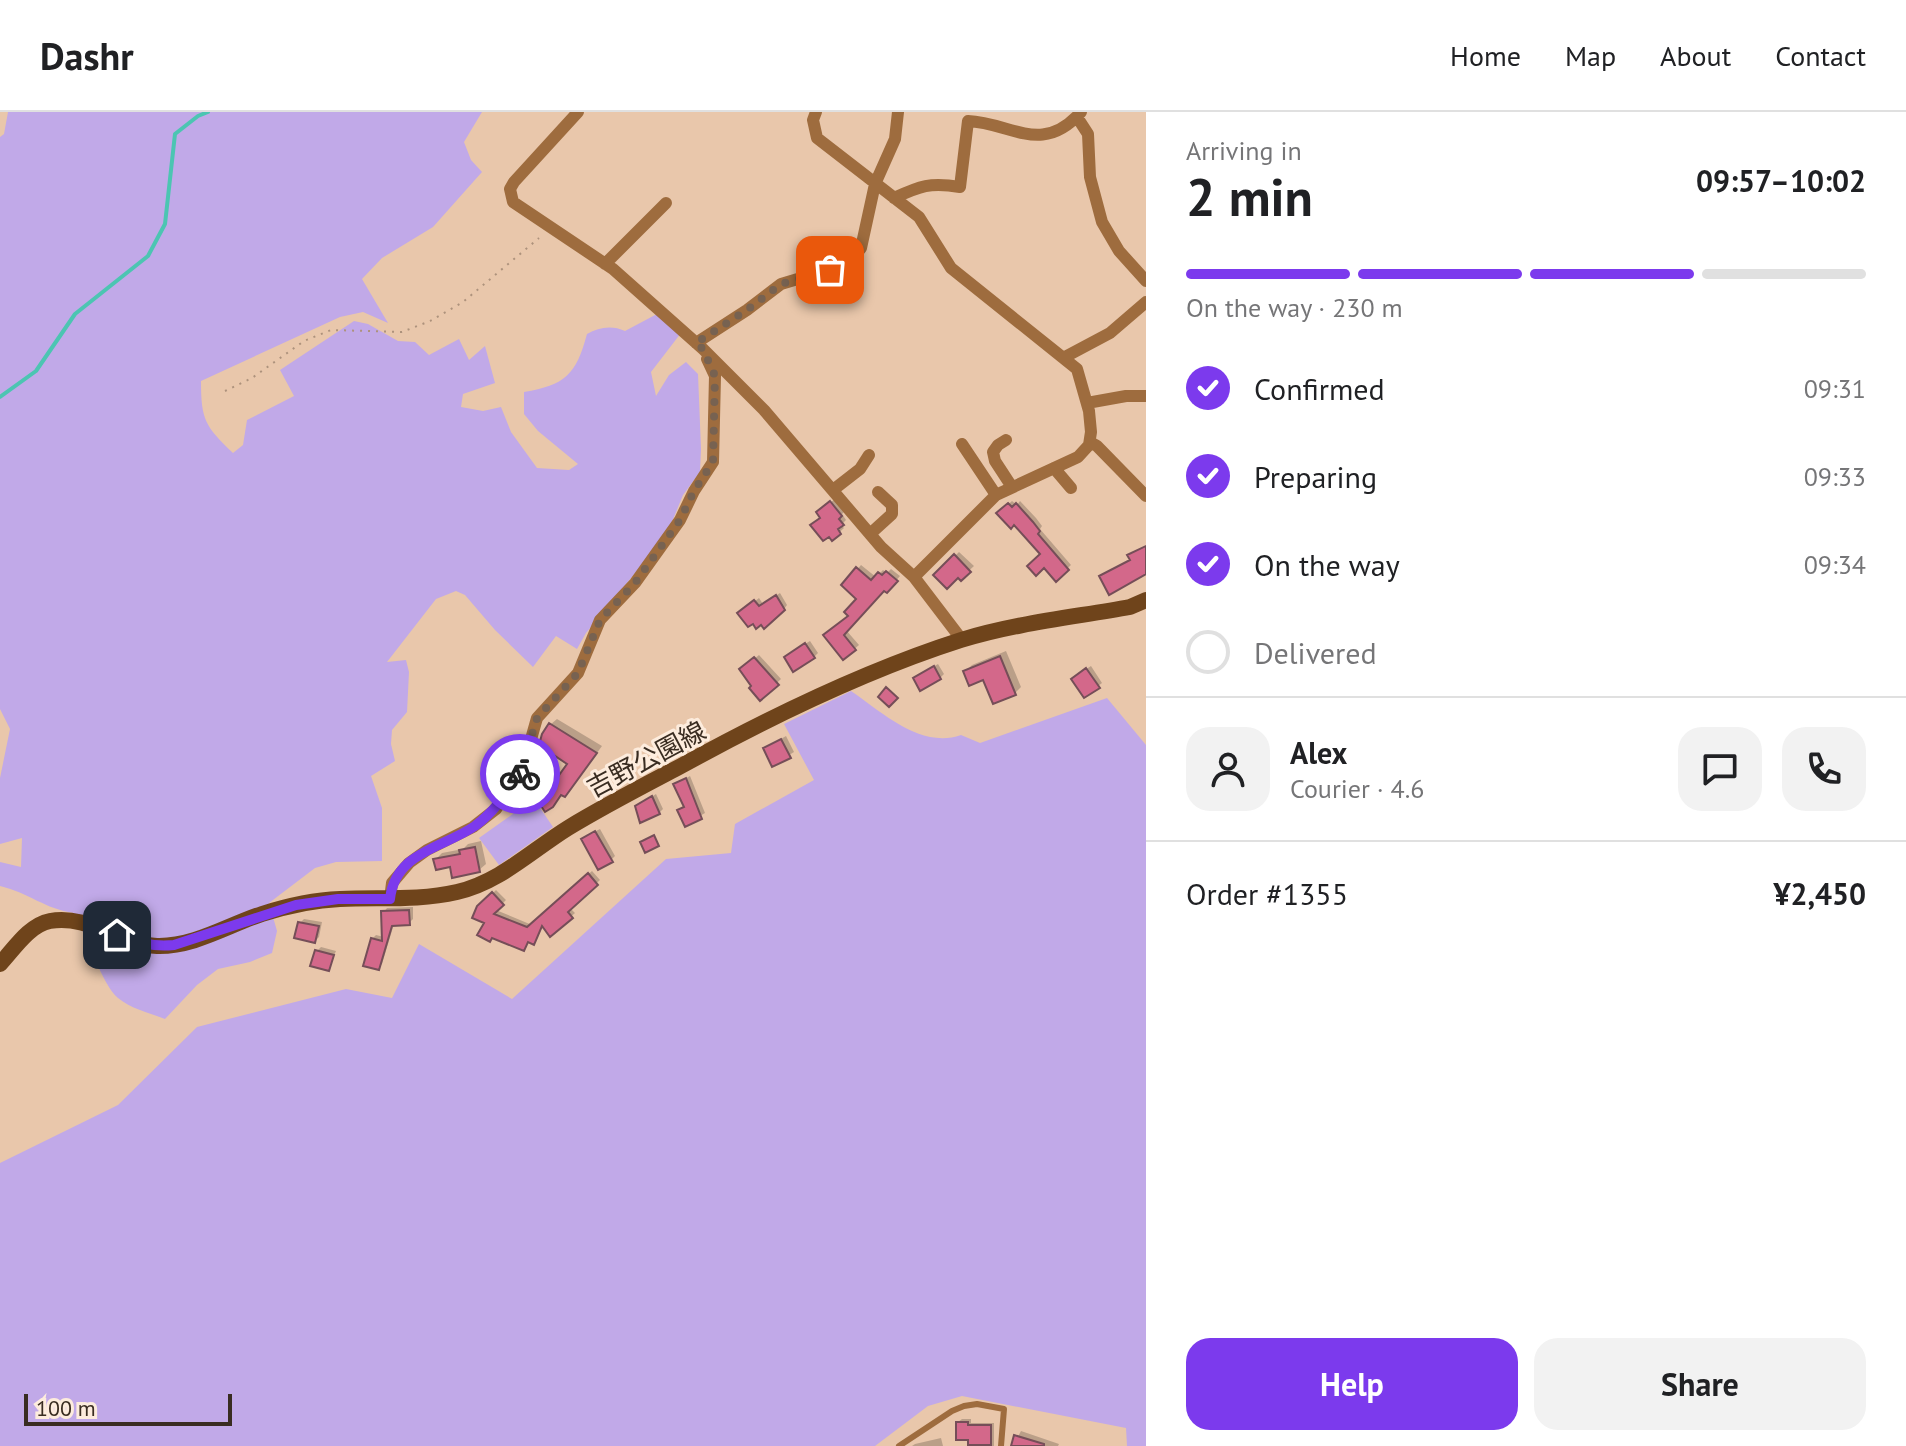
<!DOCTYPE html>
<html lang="en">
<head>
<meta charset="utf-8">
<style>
	:root { --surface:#fff; --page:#f2f2f2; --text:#202124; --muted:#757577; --line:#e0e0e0; --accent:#7c3aed }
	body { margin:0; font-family:"PT Sans","Noto Sans JP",sans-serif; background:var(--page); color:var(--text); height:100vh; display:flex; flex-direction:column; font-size:30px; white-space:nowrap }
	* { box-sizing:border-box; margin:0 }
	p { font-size:26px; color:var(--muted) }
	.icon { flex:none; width:44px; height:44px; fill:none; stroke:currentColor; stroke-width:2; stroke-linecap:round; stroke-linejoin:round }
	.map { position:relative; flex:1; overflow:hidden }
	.drawer { display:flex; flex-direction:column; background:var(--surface); width:760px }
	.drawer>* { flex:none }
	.scale { position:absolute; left:24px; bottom:20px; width:208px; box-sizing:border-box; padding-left:8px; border:4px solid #392c21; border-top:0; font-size:22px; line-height:28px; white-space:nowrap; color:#392c21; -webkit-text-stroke:6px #fdecdd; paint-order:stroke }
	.pin { position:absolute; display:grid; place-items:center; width:68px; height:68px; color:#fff; margin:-34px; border-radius:16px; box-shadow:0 4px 12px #0006 }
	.courier { position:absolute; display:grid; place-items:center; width:80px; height:80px; margin:-40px; border:6px solid #7c3aed; border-radius:50%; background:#fff; color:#222; box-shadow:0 2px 10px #0007 }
	.headline em { font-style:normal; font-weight:700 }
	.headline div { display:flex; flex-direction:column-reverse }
	.headline { display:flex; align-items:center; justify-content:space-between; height:136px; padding:0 40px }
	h1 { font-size:52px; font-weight:700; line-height:60px }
	.bar { display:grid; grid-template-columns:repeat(4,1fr); gap:12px 8px; align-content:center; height:96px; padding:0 40px }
	.bar i { height:10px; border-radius:6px; background:var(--line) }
	.bar .current { background:var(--accent) }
	.bar p { grid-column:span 4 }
	.line { display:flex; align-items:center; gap:20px; padding:0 40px; border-top:2px solid var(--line) }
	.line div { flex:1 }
	.round { display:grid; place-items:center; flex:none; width:84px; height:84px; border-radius:24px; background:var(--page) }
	ol { padding:0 40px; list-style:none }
	li { display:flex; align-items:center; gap:24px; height:88px }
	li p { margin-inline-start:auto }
	li .icon { padding:8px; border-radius:50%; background:var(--accent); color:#fff; stroke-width:4 }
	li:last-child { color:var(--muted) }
	li i { width:44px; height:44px; border:4px solid var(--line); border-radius:50% }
	.primary-button { display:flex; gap:16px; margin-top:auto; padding:16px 40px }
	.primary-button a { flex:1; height:92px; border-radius:24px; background:var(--accent); color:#fff; font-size:32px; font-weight:700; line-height:92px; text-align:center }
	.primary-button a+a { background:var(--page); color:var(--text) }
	header { display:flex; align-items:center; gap:48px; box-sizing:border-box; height:112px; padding:0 40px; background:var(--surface); border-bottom:2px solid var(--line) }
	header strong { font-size:38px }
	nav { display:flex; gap:44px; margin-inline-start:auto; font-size:28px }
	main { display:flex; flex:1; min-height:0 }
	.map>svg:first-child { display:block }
	.green { fill:#c1a9e8 }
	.shadow { fill:#0003 }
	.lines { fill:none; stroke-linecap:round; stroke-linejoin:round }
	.stream { stroke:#4cc5b2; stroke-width:4 }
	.building { fill:#d3688a; stroke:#754e58; stroke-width:2 }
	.path { stroke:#ad927c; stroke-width:2; stroke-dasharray:2 6; stroke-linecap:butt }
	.service { stroke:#9e6c3e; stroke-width:6 }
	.minor { stroke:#9e6c3e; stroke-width:12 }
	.secondary { stroke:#6f441b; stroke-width:16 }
	.done { stroke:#776251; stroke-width:8; stroke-dasharray:0 14.4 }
	.route { stroke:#7c3aed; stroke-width:10 }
	.labels { text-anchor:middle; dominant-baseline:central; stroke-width:6; stroke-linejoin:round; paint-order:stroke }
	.street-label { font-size:26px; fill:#392c21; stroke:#fdecdd }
</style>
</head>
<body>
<header>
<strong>Dashr</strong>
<nav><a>Home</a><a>Map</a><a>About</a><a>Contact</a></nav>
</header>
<main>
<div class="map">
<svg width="1146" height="1334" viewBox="0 0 1146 1334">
	<rect width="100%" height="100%" fill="#e9c7ab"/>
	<path class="green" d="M8,0H482L464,30L471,48L482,60L433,115L382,146L362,167L388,211L363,200L340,205L201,269C201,308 205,314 233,341L243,333L247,308L294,284L280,258L354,209L368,212L398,229L415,230L429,243L459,227L469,248L485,234L495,271L463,282L461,295L483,299L501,295L511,320L537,356L569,358L578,352L538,319L524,302V280C565,273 576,263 587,222C599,215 612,213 625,219L657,202L681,221L651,260L656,284L669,263L686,250L698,262L701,337L700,360L683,383L667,422L586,521L577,537L556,524L533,555L495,518L465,483L456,479L436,487L387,550L406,548L409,560L407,600L392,618L391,632L395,649L371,664L382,696V749L336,750L315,756L269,791L277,819L272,841L250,850L218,857L197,873L165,907C150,901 131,897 118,886C103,874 85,821 74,801C45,797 29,781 0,774V750L21,755L22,726L0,732V666L10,617L0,597V25L4,22Z
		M851,579C883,601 921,637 961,623L980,631L1107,586L1146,633V1334H1127L1126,1316L962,1284L928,1294L875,1334H0V1051L118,993L197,915L346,877L392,886L419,832L512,887L666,747L731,741L735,712L814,668L784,612Z
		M534,687L553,715L499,753L479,726Z"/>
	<path class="shadow" d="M835,387L845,399L842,402L846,408L841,413L844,416L833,426L822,405V397Z
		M1012,389L1017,393L1020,389L1036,406L1042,414L1040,417L1071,453L1056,467L1043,442L1014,410L999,401Z
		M959,440L974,454L961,466L936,463Z
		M861,453L876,465L883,458L887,461L891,457L900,464L887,479L884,476L846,518L859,533L844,546L826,524L851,503L859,486L844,473Z
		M780,481L787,493L784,497L744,498L759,486L763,492Z
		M810,529L818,541L814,545L790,541Z
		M1006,539L1021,575L1015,581L984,566L965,560L972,553Z
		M759,543L781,567L760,586L746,554Z
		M938,552L944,562L940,566L919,563Z
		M1091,554L1102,571L1098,574L1077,563Z
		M557,607L602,634L571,677L558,686L540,672L546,666L555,672L569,652L551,612Z
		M786,624L794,640L773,653L765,636Z
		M690,664L705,701L686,712L679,698L685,694L676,672Z
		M656,682L663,697L659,701L637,694Z
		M600,717L615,744L611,748L588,723Z
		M481,729L486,752L479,758L436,747L442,741L463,737L468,732Z
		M592,759L600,768L570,796L575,801L551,822L543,813L537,827L534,831L529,829L524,837L487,810L478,796L496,778L506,788L496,798L532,813Z
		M413,795V807L409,811L394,812L382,852L378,856L372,827L376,823L384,825V800L387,796Z
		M304,807L322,810L319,825L315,829L300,811Z
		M321,835L336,839L328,857L317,839Z
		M962,1307H971V1311H994V1334H974L958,1310Z
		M1021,1319L1059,1332L1058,1334H1013Z
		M941,1326L943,1334H912L915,1332Z"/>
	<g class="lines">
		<path class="stream" d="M0,285L36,259L75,202L148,144L165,112L175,22L198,4L208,0"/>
	</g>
	<path class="building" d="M830,389L842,404L839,407L844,413L838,417L841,422L832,429L829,425L823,429L810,413L820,406L816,400Z
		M1008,391L1012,395L1016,391L1033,410L1040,419L1038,422L1069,458L1056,470L1044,456L1036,464L1027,454L1040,442L1014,413L1011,417L996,401Z
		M1146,434V462L1109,483L1099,464L1130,448L1127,443Z
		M954,442L971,460L961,469L958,466L947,477L933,463Z
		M856,455L871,468L878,460L882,463L886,459L898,469L887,481L884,479L844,523L856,538L843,548L823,523L848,504L844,500L856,487L841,473Z
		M776,483L785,498L764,517L761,513L756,517L753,512L748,515L737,501L754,488L759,494Z
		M805,531L815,546L793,560L784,545Z
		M1000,544L1016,583L993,592L983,568L969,574L963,559Z
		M754,545L779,573L760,589L749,576L751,574L739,557Z
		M934,554L941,567L920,579L913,566Z
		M1086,556L1100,576L1084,586L1071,567Z
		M886,575L898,586L889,595L878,585Z
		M549,611L597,641L565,685L561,683L553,695L545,700L532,680L539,670L549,677L567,652L539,633L542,622Z
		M781,627L791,646L772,655L763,636Z
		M686,666L702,707L685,715L677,698L684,695L673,672Z
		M652,684L660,702L640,711L635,694Z
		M595,719L613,750L598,758L581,727Z
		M654,723L659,734L645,741L640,730Z
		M475,735L480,760L452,766L450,755L436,758L433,747L460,742L459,738Z
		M588,761L598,773L568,800L573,806L550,825L542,814L534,833L528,830L524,839L492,826L490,830L477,823L484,811L472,806L477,794L492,780L504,793L494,802L527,815Z
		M409,798L410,813L392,814L379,858L363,854L371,826L382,829L381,799Z
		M298,810L319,814L315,831L294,826Z
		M315,838L334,843L329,859L310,854Z
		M956,1310H968V1313H991V1333H968V1328H956Z
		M1014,1323L1044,1332V1334H1011Z"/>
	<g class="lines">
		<path class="path" d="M225,279L252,266L304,229L331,218L402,220L430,209L463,190L539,126"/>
		<path class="service" d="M899,1334L952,1299L964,1294L977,1292L1004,1297L1001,1334"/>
		<path class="minor" d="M578,0L514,70L510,77L513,90L613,157L703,237L764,298L881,435L914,465L962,528
			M816,0L813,8L817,26L919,105L951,156L1077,257L1089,299L1091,320L1089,333L1078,345L996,383L914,465
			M1077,5L1088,22L1090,65L1102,110L1119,139L1146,169
			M894,86C920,74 930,70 960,75L968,9C1012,11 1042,44 1081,0
			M605,152L666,91
			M696,231L747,198L781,172L848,152L861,136L875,72L895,27L898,0
			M1063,246L1110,221L1146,190
			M1087,291L1126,284H1146
			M1006,328L998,333L993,340L995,349L1012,375
			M1090,330L1097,334L1146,384
			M962,332L996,383
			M1054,356L1071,376
			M833,378L860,357L869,343
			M870,422L892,402V393L878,380
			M390,787L392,771L409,751L427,738L473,715L496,697L522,659L537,606L578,561L600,508L635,471L680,408L694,379L713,350L715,264L707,247"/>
		<path class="secondary" d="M0,852C14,837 29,813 50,809C89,802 120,833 157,834C194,835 228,813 262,802C287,794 314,788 340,787C379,785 418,789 457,780C500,770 531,739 568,716C604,694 643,674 681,654C770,605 864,559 961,528C1016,511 1075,505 1130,495L1146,488"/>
	</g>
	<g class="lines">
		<path class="done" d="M520,662L537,606L578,561L600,508L635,471L680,408L694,379L713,350L715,264L703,237L696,231L747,198L781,172L830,158"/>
		<path class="route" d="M117,823C137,831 153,835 174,833L296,793L338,787H390C395,740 443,736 475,714C494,700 506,682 520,662"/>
	</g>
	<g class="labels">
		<g class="street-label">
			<text transform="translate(646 647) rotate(-28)">吉野公園線</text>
		</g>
	</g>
</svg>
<div class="scale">100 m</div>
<div class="pin" style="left:830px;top:158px;background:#ea580c"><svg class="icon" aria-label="bag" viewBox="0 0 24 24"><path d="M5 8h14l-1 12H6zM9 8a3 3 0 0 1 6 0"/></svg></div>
<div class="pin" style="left:117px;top:823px;background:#1f2937"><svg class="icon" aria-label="home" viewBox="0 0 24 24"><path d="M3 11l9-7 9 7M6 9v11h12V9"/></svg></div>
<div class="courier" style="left:520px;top:662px"><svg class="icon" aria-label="bike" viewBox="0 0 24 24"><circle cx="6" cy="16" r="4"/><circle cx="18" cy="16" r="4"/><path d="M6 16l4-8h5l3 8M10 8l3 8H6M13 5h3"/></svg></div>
</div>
<section class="drawer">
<div class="headline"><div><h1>2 min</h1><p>Arriving in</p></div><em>09:57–10:02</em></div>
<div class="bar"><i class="current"></i><i class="current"></i><i class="current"></i><i></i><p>On the way · 230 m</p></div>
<ol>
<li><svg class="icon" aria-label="check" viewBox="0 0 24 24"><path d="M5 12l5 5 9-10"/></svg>Confirmed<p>09:31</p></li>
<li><svg class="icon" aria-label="check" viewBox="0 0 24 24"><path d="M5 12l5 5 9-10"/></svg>Preparing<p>09:33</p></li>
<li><svg class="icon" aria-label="check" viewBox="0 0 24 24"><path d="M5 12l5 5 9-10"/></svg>On the way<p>09:34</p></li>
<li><i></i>Delivered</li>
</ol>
<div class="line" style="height:144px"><a class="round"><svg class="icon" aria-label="person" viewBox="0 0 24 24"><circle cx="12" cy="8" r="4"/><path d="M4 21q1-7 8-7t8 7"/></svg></a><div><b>Alex</b><p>Courier · 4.6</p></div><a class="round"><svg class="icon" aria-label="chat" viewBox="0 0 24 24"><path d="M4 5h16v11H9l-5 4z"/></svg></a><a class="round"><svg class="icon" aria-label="phone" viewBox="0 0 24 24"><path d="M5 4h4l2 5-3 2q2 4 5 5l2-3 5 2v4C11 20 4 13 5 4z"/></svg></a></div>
<div class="line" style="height:104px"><div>Order #1355</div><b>¥2,450</b></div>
<div class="primary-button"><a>Help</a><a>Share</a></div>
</section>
</main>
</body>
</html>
